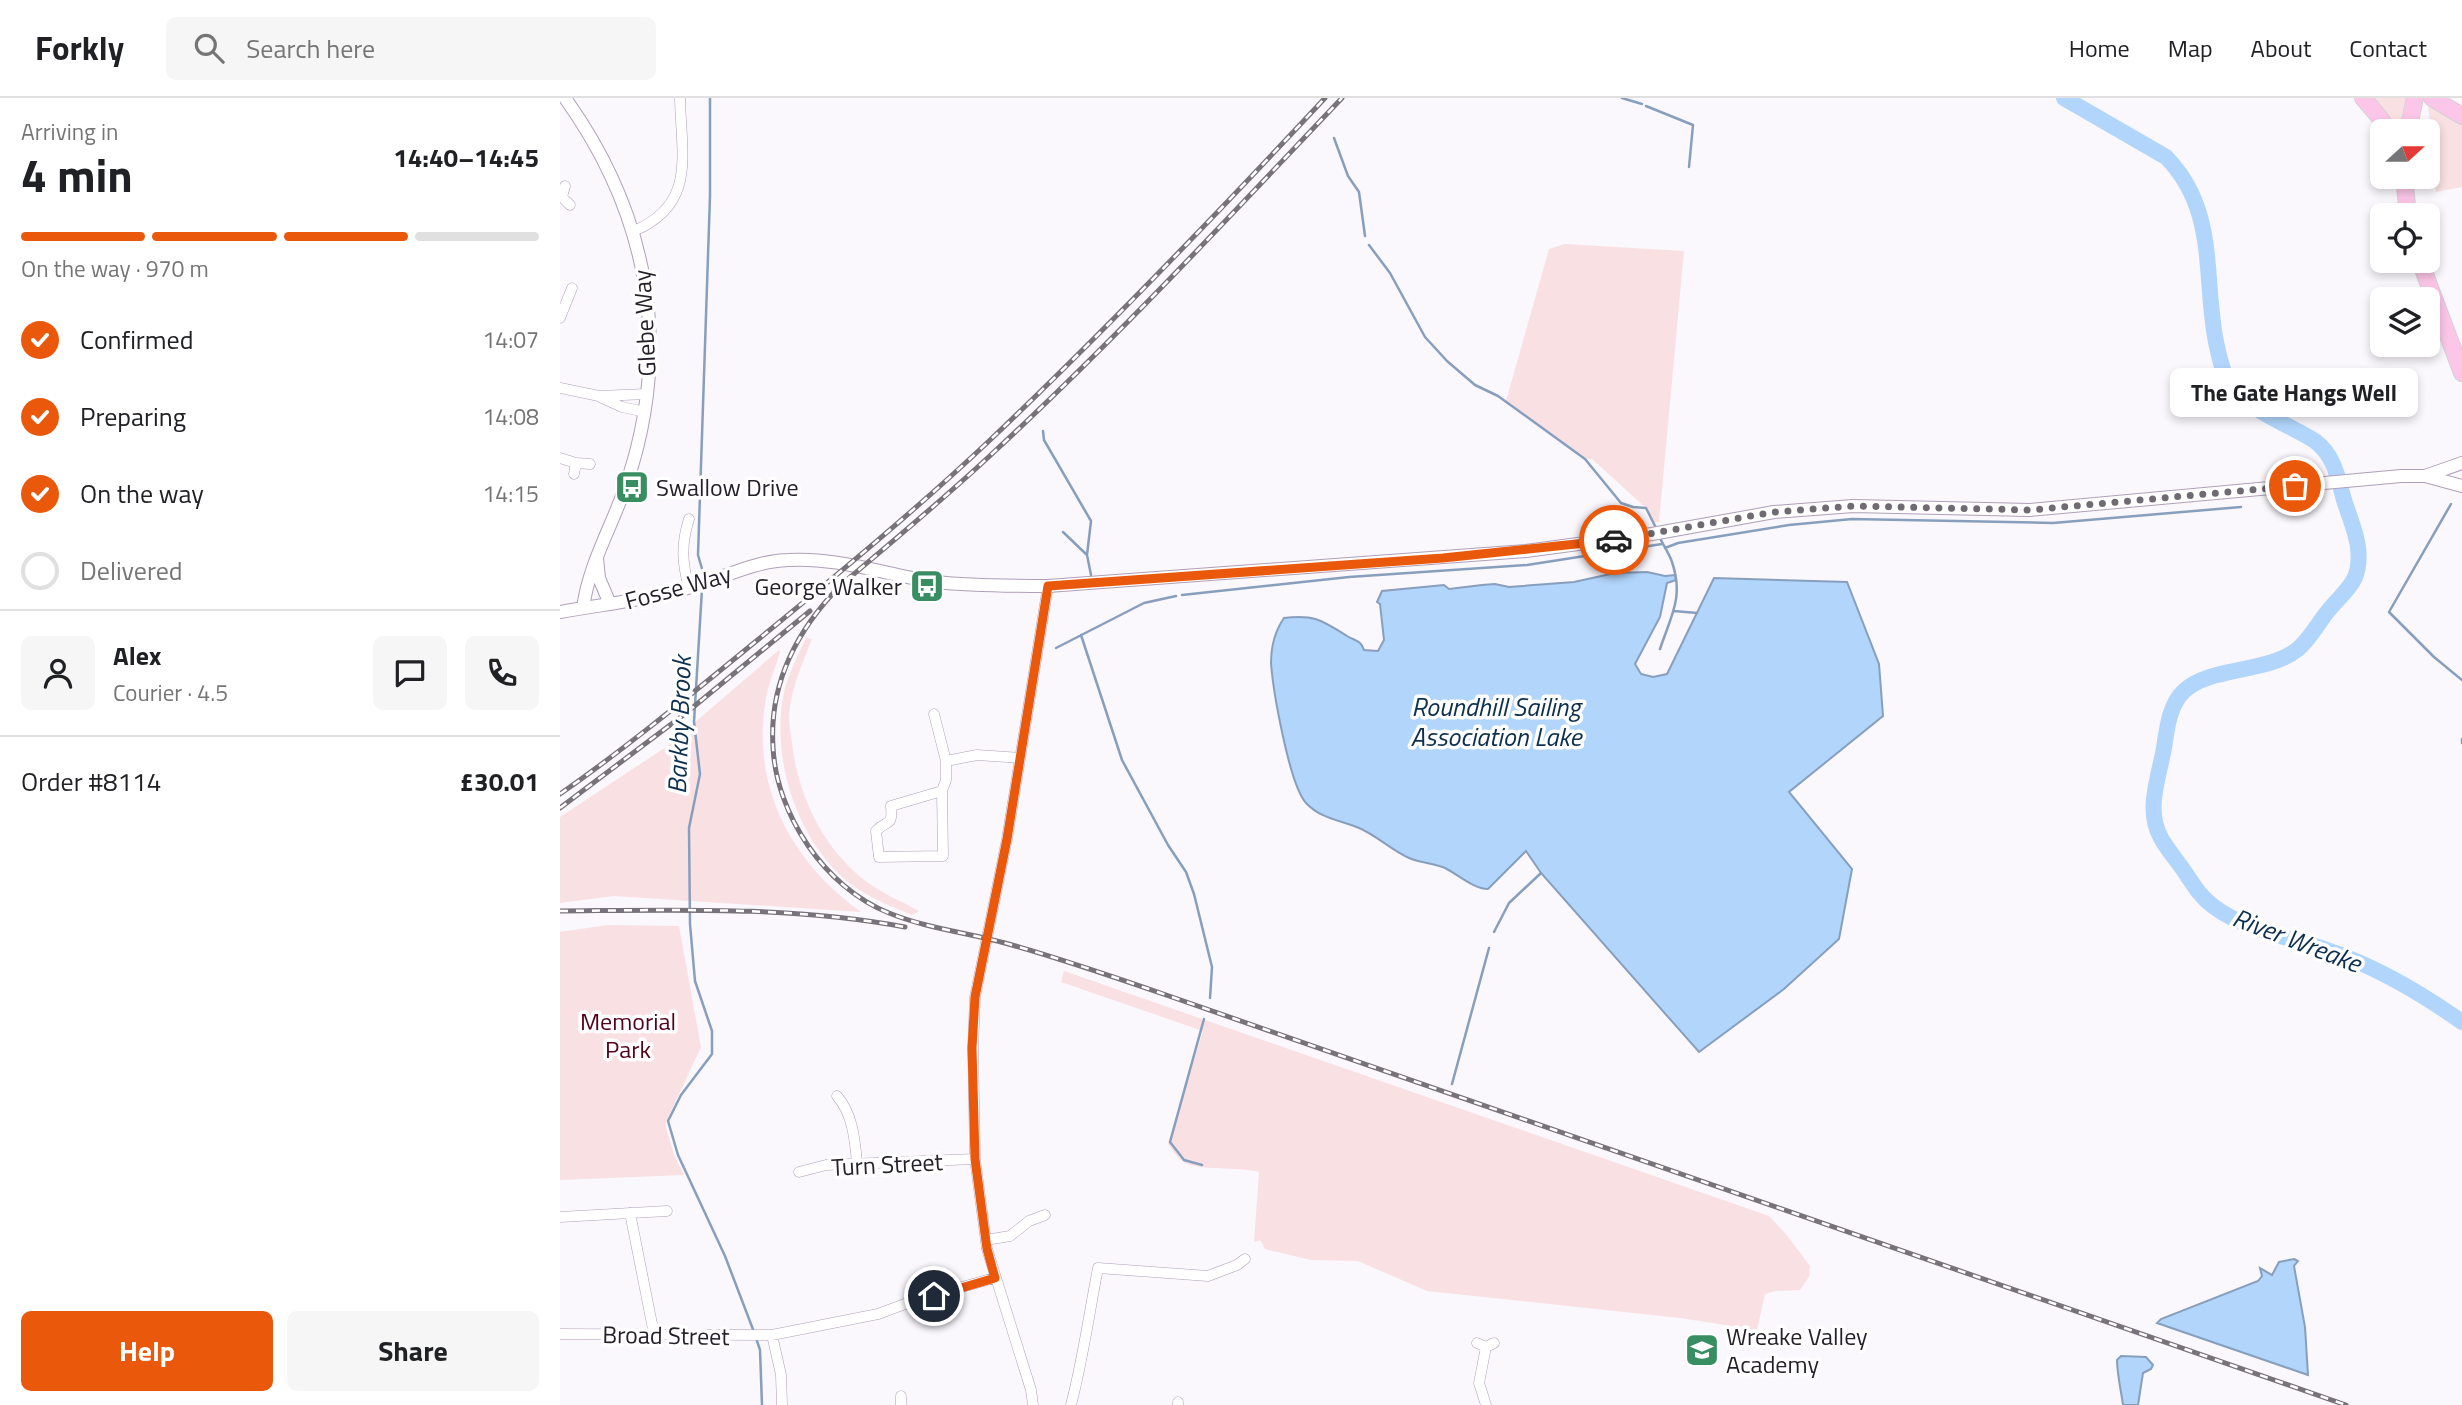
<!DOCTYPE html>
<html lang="en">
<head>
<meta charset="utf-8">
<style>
	:root { --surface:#fff; --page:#f6f6f6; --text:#202124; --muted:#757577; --line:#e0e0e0; --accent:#ea580c }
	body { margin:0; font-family:"Titillium Web",sans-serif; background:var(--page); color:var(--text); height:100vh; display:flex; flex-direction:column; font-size:26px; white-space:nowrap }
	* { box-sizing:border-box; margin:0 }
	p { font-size:23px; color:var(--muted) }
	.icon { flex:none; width:38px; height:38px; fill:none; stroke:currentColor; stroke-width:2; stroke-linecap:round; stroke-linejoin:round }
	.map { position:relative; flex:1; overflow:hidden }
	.side { display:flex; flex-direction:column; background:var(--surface); width:560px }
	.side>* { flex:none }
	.needle { width:46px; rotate:69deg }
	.controls { position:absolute; left:1810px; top:21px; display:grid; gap:14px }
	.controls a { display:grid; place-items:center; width:70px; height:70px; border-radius:10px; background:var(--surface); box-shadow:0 4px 10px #0003; font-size:35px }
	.pin { position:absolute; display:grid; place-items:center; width:60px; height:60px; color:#fff; margin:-30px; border:4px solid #fff; border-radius:50%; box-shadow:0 2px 7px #0007 }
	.courier { position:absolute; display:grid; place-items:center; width:70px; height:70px; margin:-35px; border:5px solid #ea580c; border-radius:50%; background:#fff; color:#222; box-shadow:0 2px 9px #0007 }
	.bubble { position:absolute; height:49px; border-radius:10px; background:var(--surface); box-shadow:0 4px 10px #0003; font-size:23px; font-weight:700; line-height:49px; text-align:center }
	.headline em { font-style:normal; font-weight:700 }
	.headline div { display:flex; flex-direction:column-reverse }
	.headline { display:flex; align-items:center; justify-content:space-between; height:119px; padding:0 21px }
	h1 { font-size:46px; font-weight:700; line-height:52px }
	.bar { display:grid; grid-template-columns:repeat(4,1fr); gap:10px 7px; align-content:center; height:84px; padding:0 21px }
	.bar i { height:9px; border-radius:5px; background:var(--line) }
	.bar .active { background:var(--accent) }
	.bar p { grid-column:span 4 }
	.line { display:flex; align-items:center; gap:18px; padding:0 21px; border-top:2px solid var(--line) }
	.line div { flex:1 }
	.round { display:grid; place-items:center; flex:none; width:74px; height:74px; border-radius:10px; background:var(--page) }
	ol { padding:0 21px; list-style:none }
	li { display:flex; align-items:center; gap:21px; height:77px }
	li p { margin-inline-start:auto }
	li .icon { padding:7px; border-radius:50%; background:var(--accent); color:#fff; stroke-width:4 }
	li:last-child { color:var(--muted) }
	li i { width:38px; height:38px; border:4px solid var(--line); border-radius:50% }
	.primary-button { display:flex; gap:14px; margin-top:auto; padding:14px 21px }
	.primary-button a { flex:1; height:80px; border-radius:10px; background:var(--accent); color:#fff; font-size:28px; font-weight:700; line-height:80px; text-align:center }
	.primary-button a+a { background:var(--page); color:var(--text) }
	header { display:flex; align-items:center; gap:42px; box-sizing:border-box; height:98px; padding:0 35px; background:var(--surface); border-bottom:2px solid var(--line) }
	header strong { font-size:33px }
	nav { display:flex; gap:38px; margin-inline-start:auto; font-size:24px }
	.search { width:490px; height:63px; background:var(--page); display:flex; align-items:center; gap:18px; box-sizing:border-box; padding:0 24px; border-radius:10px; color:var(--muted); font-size:26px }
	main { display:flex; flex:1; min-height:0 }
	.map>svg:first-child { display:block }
	.green { fill:#f9e1e3 }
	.water { fill:#b1d5fb; stroke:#879fbc; stroke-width:2 }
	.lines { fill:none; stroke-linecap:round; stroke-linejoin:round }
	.stream { stroke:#879fbc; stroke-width:2.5 }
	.river { stroke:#b1d5fb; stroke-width:16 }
	.minor-casing { stroke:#afa0b9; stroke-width:11 }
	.tertiary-casing { stroke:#afa0b9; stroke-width:14 }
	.trunk-casing { stroke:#d3d2d4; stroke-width:18 }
	.minor { stroke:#fff; stroke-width:10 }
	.tertiary { stroke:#fff; stroke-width:12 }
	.trunk { stroke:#fcc6e8; stroke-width:16 }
	.rail-casing { stroke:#78737b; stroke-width:5 }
	.rail { stroke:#fff; stroke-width:2.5; stroke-dasharray:8; stroke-linecap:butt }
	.done { stroke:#706b73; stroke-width:7; stroke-dasharray:0 12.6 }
	.route { stroke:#ea580c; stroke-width:9 }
	.labels { text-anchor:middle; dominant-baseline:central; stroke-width:7; stroke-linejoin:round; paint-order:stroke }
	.street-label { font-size:24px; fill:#252029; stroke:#fff }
	.poi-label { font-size:24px; fill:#252029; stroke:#fff; text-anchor:start }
	.park-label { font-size:24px; fill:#54011a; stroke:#fff }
	.water-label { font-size:26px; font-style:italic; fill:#0e304e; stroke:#fff }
</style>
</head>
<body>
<header>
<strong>Forkly</strong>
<div class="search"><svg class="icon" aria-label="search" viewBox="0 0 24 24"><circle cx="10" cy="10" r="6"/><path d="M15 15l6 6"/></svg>Search here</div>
<nav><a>Home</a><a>Map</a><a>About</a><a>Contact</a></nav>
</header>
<main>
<section class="side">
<div class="headline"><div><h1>4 min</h1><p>Arriving in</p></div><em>14:40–14:45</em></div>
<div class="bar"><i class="active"></i><i class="active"></i><i class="active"></i><i></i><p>On the way · 970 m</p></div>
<ol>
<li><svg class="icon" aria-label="check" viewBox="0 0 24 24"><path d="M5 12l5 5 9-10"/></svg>Confirmed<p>14:07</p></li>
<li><svg class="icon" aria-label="check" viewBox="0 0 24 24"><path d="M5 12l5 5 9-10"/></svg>Preparing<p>14:08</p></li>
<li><svg class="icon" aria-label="check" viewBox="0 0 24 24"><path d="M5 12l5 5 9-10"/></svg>On the way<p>14:15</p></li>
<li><i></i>Delivered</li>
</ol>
<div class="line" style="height:126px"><a class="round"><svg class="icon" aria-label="person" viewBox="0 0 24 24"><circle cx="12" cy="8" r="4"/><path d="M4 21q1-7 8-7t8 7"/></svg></a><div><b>Alex</b><p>Courier · 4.5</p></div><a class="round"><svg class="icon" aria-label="chat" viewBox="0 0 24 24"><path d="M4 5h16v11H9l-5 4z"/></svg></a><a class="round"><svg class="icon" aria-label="phone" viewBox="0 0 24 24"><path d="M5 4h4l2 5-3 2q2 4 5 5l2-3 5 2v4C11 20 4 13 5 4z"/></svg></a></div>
<div class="line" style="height:91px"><div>Order #8114</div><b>£30.01</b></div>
<div class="primary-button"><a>Help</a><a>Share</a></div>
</section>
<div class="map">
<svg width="1902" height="1307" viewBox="0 0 1902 1307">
	<rect width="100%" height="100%" fill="#faf7fd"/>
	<path class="green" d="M1813,0H1846V33H1837L1824,12Z
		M1868,5L1902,24V89L1876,94Z
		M1005,146L1124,153L1099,424L1094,425L1086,410L1032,361H1025L946,303L989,151Z
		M246,540L252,541C242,566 231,591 229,618C229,627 231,637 232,645C238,697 262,748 303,781C319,794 341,803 359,813L352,817C334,810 316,802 299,792C239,753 208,659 225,590C230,573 238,557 246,540Z
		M219,552L220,554C216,568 210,582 207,595C189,685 229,762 301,814L54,798L0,805V719L106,649Z
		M48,827L119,828L141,949L105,1026L114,1057L124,1077L0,1082V834Z
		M504,873L1209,1118L1226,1136L1250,1168L1249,1179L1240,1192L1216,1193L1205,1196L1197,1232L1120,1220L867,1193L798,1163L751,1162L705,1151L700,1142L694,1144L699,1074C678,1068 638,1074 622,1063C617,1060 612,1051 608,1046L643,933L501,884Z"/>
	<path class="water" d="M1087,474L1105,478L1115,477L1116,482L1107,485L1100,519L1075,566L1081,576L1093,579L1107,576L1154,480L1287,484L1319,566L1323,618L1229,694L1292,771L1279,841L1224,891L1139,954L981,775L966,753L928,791C914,791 897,776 885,770C873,765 860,765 849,760C831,752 816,737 799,730C780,722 761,721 746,705C729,686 713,592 711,565C711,548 715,533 724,520C755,516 763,523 787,538C795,543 801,542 804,552L818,553L824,542L820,506L817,504L822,493L884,487L889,491L922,487L935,486L949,489L1014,484L1055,475Z
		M1734,1161L1738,1163L1734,1168L1745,1229L1748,1277L1597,1225L1601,1221L1698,1183L1702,1178L1700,1170L1712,1177L1719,1164Z
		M1561,1258L1586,1259L1593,1267L1591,1271L1583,1275L1578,1307H1563C1561,1292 1557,1276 1557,1262Z"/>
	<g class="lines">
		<path class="stream" d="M1062,0L1082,6
			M1086,8L1133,27L1129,69
			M774,40L788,78L799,94L805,138
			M809,147L830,175L865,239L887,263L915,287L938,298L1025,361L1061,405L1073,409L1086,410L1097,432
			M483,333L484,342L531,423L527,457L531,477
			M1891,406L1829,514L1874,559L1902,582
			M503,434L527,457
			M1099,438C1103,447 1109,455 1112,464C1124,499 1111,518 1100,551
			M1105,450L1118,445L1229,427L1292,421L1493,425L1681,409
			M145,481L138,457L150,98V0
			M142,491L134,624L140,676L129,730L130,826L135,883L152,933V956L121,997L108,1023L118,1057L165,1158L194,1234
			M622,497L789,479L967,467L1102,446
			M1114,513L1137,515
			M521,537L562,662L608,747L626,774L634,796L652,869L650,900
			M496,550L584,505L616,498
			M1902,641V645
			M934,834L949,805L981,775
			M892,986L929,850
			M642,1067L624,1062L610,1044L644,921
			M196,1240L200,1252L202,1307"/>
		<path class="river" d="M1504,0L1606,59C1658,112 1643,178 1656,244C1659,258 1662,273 1669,285C1687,312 1730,327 1755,343C1775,358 1778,381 1784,402C1789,418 1796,433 1798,449C1802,484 1787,490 1768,513C1758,525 1751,540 1738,551C1707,576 1650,568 1624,593C1609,607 1607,631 1604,650C1599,679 1585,712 1601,740C1607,751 1615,760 1622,770C1632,784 1639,798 1653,808C1684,832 1730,839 1767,852C1815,868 1861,895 1902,924"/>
		<g class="minor-casing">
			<path id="minor" d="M5,88L2,99L10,107
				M74,133C137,106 121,57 120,0
				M0,220L12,190
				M0,290L39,298L87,296
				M42,300L62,309L85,314
				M0,360L16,365L30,366
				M14,376L16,365
				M129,490C122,465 121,446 129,421
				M374,616L386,663
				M382,693L383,758L319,759L316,733C327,721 333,730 331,708L382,693L386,682V663L417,657L460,660
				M277,998C293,1016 295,1043 297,1065
				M239,1074L266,1067L415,1061
				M70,1115L94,1236
				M0,1119L107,1113
				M426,1142L450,1138L469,1123L485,1117
				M0,1236L212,1237L318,1216L353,1203L434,1180
				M212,1237L221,1277L222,1307
				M917,1245L926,1249L934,1245
				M926,1249L919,1285L926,1307
				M341,1307V1298
				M473,1307L471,1292L427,1151L415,1061L413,950L415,899L447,741L488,488
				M511,1307C523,1261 529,1216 538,1170L648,1178L677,1167L685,1161
				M618,1307V1304"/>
		</g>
		<g class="tertiary-casing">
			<path id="tertiary" d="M5,0C88,116 113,247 67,384C53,427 29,465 23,510
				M1865,378L1902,365
				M37,460L39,480L50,506
				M0,514C44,506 88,502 131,489C163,480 195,463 228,462C279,459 326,477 376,484C413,488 450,488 488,488L966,453L1092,436L1214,414L1293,408L1470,412L1841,378H1865L1902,388"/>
		</g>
		<g class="trunk-casing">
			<path id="trunk" d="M1803,0L1821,21L1826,33
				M1872,0L1902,18
				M1848,33L1855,0
				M1844,79L1848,117
				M1860,163L1902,275"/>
		</g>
		<use href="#minor" class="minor"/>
		<use href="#tertiary" class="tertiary"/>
		<use href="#trunk" class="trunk"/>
		<g class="rail-casing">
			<path id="rail" d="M280,488C237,532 209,586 213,649C216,716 265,790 329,815C368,831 411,835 452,847C505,862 557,880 609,898L1786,1307
				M274,493C328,447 383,402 435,353C556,241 668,120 782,0
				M0,696C69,648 135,593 200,540C278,476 356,412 429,343C545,233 656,117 765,0
				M0,710L126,615L250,513
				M0,813C115,812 232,808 345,829"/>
		</g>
		<use href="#rail" class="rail"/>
	</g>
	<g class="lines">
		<path class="done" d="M1054,442L1214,414L1293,408L1470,412L1735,388"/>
		<path class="route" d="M374,1198L435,1180L427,1151L415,1061L412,950L415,899L447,741L488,488L883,460L1054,442"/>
	</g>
	<defs>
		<g id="bus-square" transform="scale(1.75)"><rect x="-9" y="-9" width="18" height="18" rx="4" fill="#398e61" stroke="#fff"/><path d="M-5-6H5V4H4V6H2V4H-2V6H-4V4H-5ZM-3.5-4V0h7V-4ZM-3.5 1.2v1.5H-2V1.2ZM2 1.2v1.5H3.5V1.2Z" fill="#fff"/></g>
		<g id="school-square" transform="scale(1.75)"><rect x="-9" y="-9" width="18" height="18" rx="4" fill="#398e61" stroke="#fff"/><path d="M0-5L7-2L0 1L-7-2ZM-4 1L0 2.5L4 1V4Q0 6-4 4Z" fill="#fff"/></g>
	</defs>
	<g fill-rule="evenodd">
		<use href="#bus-square" x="72" y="389"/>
		<use href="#bus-square" x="367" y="488"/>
		<use href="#school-square" x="1142" y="1252"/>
	</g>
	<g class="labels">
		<g class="street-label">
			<text transform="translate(84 225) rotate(-93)">Glebe Way</text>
			<text transform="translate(118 489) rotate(-15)">Fosse Way</text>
			<text transform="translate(327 1066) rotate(-3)">Turn Street</text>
			<text transform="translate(106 1237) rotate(1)">Broad Street</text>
		</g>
		<g class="poi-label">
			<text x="96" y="389">Swallow Drive</text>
			<text x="342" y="488" text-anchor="end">George Walker</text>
			<text x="1166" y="1238">Wreake Valley<tspan x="1166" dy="28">Academy</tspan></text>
		</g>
		<g class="park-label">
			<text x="68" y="923">Memorial<tspan x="68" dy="28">Park</tspan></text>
		</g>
		<g class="water-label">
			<text x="936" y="608">Roundhill Sailing<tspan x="936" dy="30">Association Lake</tspan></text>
			<text transform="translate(119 627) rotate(-88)">Barkby Brook</text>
			<text transform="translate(1737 842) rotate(21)">River Wreake</text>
		</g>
	</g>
</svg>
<div class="controls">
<a><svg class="needle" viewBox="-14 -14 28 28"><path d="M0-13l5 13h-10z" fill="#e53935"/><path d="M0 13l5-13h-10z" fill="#757577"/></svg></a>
<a><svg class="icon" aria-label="locate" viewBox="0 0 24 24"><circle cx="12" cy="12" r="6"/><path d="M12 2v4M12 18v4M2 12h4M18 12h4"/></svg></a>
<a><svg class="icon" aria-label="layers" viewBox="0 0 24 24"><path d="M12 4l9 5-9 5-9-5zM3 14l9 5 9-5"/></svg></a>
</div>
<div class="pin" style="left:1735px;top:388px;background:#ea580c"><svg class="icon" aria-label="bag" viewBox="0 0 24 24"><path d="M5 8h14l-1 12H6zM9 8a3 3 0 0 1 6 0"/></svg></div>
<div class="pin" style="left:374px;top:1198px;background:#1f2937"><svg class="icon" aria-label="home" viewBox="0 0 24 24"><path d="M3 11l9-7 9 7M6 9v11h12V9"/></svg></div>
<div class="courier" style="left:1054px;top:442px"><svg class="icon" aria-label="car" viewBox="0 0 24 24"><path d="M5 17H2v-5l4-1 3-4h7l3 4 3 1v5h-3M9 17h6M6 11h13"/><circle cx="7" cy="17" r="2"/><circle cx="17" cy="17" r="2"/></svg></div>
<div class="bubble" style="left:1610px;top:270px;width:248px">The Gate Hangs Well</div>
</div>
</main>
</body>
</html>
